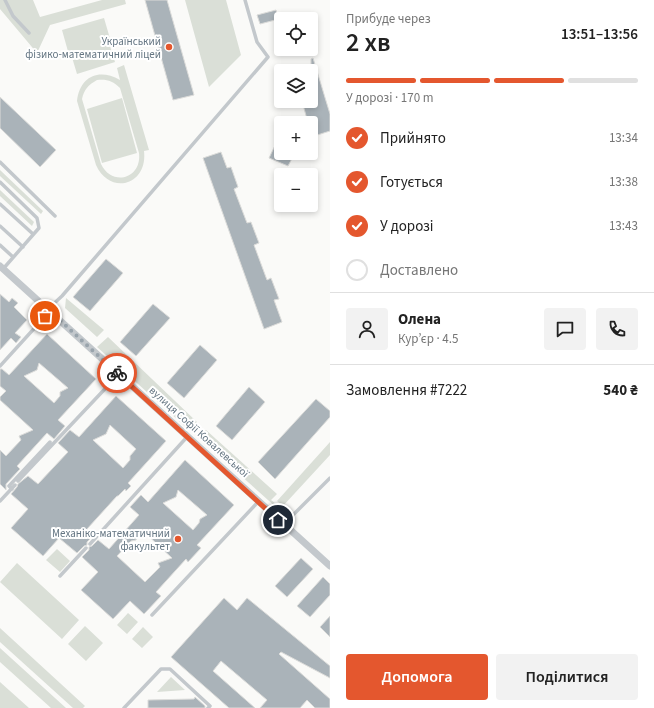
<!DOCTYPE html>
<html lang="uk">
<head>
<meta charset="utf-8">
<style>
	:root { --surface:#fff; --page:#f2f2f2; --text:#222; --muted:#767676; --line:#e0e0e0; --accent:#e4572e }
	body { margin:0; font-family:"Source Sans 3",sans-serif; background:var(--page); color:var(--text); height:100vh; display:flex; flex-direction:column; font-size:15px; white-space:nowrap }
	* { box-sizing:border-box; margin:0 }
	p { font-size:13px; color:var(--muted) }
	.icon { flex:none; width:22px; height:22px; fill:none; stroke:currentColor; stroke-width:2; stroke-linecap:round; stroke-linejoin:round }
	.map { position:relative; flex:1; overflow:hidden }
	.details { display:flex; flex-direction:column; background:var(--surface); width:324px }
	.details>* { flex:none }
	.buttons { position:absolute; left:274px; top:12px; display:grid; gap:8px }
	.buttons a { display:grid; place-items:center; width:44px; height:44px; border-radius:4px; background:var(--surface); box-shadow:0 2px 6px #0003; font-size:20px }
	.pin { position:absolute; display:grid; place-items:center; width:34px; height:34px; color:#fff; margin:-17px; border:2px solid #fff; border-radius:50%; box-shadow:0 1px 4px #0007 }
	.courier { position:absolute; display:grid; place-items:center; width:40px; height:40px; margin:-20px; border:3px solid #e4572e; border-radius:50%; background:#fff; color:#222; box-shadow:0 1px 5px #0007 }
	.head em { font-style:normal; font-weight:600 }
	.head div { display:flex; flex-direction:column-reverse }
	.head { display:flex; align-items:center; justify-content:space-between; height:68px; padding:0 16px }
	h1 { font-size:26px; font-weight:600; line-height:30px }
	.bar { display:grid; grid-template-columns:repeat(4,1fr); gap:6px 4px; align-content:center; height:48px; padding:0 16px }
	.bar i { height:5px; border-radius:3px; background:var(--line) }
	.bar .active { background:var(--accent) }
	.bar p { grid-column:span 4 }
	.line { display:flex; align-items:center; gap:10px; padding:0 16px; border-top:1px solid var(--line) }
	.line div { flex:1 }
	.round { display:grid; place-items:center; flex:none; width:42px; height:42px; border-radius:4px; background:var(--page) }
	ol { padding:0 16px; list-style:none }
	li { display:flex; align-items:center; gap:12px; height:44px }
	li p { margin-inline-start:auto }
	li .icon { padding:4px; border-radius:50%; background:var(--accent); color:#fff; stroke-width:4 }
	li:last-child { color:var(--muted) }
	li i { width:22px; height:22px; border:2px solid var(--line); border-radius:50% }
	.button { display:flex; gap:8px; margin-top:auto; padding:8px 16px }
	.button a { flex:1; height:46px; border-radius:4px; background:var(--accent); color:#fff; font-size:16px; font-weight:600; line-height:46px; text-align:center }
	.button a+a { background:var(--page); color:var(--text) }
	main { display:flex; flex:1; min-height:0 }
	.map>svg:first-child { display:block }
	.green { fill:#dadfd7; fill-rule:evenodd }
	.building { fill:#aab3b9; stroke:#dcdcda; fill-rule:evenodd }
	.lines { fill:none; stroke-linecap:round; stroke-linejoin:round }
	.service { stroke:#c3c8cc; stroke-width:3.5 }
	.minor { stroke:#c3c8cc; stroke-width:7 }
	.done { stroke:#99a4ac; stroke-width:4; stroke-dasharray:0 7.2 }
	.route { stroke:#e4572e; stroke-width:5 }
	.poi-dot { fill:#e4572e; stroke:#fff; stroke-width:1.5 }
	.labels { text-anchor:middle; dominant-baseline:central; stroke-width:4; stroke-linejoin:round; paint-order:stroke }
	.poi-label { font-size:11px; fill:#657683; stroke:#fff; text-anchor:end }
	.street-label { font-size:11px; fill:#657683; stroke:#fff }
</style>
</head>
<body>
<main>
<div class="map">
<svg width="330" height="708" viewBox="0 0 330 708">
	<rect width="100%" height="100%" fill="#fafaf8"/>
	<path class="green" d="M0,0H33L40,17L102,0H125L126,4L50,25L37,53L0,9Z
		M185,0H226L241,55L209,87Z
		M104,18L111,42L109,43L115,62L77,74L71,54L69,55L62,30Z
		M124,65L149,150L144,151C148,185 110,196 96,165L77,101C80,76 99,68 120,80L117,68ZM97,80C107,79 113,81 120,88L139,153C142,179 112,187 101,164L82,99C84,90 88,85 97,80Z
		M122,98L137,153L102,163L87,109Z
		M0,170L43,211L41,214L0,176Z
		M0,190L34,222L32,226L0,196Z
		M66,298L104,330L97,337L65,308Z
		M108,337L197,422L189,430L97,347Z
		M206,430L277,494L271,500L280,507L278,509L198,437Z
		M330,442V455L283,506L277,501Z
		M57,549L70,561L60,572L46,560Z
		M17,563L79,620L62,639L0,582Z
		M128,613L138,622L127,634L117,625Z
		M85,626L103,643L86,661L68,644Z
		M143,627L153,637L142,648L132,639Z
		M0,628L85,706L83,708H73L0,642Z
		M0,648L66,708H51L0,662Z
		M171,677L185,690L157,692Z
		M0,682L29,708H0Z"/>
	<path class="building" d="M145,0H167L194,95L173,100Z
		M276,10L279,19L260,24L257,15Z
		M313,58L330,114V131L311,137V123H308L302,101H311V59Z
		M0,97L56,150L40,167L0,128Z
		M281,133V153H295L288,166L269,158Z
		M221,152L227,168L231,167L238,187L234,189L247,223L251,222L259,243L254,245L267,280L271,278L279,299L274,300L282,322L264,329L203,158Z
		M106,259L123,273L90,311L73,297Z
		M0,294L9,302L12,298L18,303L14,307L27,320L15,333L21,337L16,343L11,338L0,350Z
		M153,304L170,318L136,356L120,342Z
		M47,334L96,379L58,420L65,426L54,439L47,433L17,466L20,469L6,484V490L0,484V450L6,456L21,440L19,436L33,430L0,400V397L6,391L0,386V369H2L9,375ZM39,363L68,388L60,392V396L54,403L24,376L37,370Z
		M200,345L217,360L184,398L167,383Z
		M249,387L265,402L232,440L216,426Z
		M116,396L166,441L128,483L131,486L126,491L125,489L118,496H117L87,529L93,536L87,542V545L84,546L77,553L59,538L43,556L11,528L28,509L11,494L17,487L18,484L28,476L38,484L68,452L58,443L70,430L79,437ZM110,425L136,449L130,456V460L123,468L93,440L106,434Z
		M316,399L330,411V417L275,479L258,462Z
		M185,460L234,505L197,545L201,548L188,562L186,559L156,592L161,596L144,614L130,601L113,619L81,590L98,572L82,557L89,550V547L92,546L98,540L109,549L139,515L130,507L141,495L148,502ZM178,490L207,515L200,519L199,523L193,530L163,503L176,497ZM141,529L172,558L158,563L160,567L145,582L117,556L131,541L136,540Z
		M301,558L313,569L287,597L275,586Z
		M323,577L330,584V595L310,617L297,606Z
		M224,598L237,610L247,598L330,666V678L281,652L279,654L330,699V708H315L307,700L300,708H260L267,700L221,661L213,671L255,708H229L171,657Z
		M330,616V637L320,627Z
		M195,697L205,706V708H148V700L194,699Z"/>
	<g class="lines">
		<path class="service" d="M5,0L13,16L29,33
			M0,162L55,216
			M0,182L37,218L39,228L3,269
			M0,204L33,234
			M0,226L23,247
			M0,245L13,257
			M48,309L62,296L268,57L257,42L245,0
			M0,366L50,311
			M18,481L119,374
			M12,489L9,486L50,442
			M0,501L15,485
			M284,524L330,478
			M90,544L187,437
			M60,576L86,548
			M152,615L258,502
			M124,708L161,669H170L210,706L208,708"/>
		<path class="minor" d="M0,266L330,566"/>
	</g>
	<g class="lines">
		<path class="done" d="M45,316L50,311L117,373"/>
		<path class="route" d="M117,373L278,520"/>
	</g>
	<g class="poi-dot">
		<circle cx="169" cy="47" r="4"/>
		<circle cx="178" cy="539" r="4"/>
	</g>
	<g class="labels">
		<g class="poi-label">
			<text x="161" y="41">Український<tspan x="161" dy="13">фізико-математичний ліцей</tspan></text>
			<text x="170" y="533">Механіко-математичний<tspan x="170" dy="13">факультет</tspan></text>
		</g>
		<g class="street-label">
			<text transform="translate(199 432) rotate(42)">вулиця Софії Ковалевської</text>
		</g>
	</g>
</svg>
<div class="buttons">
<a><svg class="icon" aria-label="locate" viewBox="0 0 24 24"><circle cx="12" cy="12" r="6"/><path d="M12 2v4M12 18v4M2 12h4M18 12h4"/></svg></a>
<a><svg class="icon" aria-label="layers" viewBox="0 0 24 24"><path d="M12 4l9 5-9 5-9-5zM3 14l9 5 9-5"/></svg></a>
<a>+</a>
<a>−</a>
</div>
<div class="pin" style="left:45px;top:316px;background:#ea580c"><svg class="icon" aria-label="bag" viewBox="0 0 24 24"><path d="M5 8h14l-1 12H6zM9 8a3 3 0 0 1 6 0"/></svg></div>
<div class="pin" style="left:278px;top:520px;background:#1f2937"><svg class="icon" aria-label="home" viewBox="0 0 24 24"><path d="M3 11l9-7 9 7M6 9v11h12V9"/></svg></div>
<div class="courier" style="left:117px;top:373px"><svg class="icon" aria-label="bike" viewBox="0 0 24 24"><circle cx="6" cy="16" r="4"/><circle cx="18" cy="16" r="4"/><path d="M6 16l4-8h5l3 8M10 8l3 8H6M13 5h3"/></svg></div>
</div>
<section class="details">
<div class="head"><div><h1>2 хв</h1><p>Прибуде через</p></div><em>13:51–13:56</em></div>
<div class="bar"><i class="active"></i><i class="active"></i><i class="active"></i><i></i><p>У дорозі · 170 m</p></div>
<ol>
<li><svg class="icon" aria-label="check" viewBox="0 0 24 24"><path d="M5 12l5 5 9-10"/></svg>Прийнято<p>13:34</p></li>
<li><svg class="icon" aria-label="check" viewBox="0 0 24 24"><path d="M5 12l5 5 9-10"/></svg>Готується<p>13:38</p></li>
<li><svg class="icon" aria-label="check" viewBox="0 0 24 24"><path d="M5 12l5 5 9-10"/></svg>У дорозі<p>13:43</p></li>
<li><i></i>Доставлено</li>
</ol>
<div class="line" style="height:72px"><a class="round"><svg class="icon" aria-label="person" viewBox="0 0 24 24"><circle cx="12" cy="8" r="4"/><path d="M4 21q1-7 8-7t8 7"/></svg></a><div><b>Олена</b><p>Кур’єр · 4.5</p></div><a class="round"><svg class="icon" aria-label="chat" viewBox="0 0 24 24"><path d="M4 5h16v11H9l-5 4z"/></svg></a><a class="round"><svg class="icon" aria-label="phone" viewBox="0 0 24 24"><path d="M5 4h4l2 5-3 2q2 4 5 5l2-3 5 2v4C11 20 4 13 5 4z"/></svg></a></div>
<div class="line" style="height:52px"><div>Замовлення #7222</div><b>540 ₴</b></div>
<div class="button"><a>Допомога</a><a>Поділитися</a></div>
</section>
</main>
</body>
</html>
